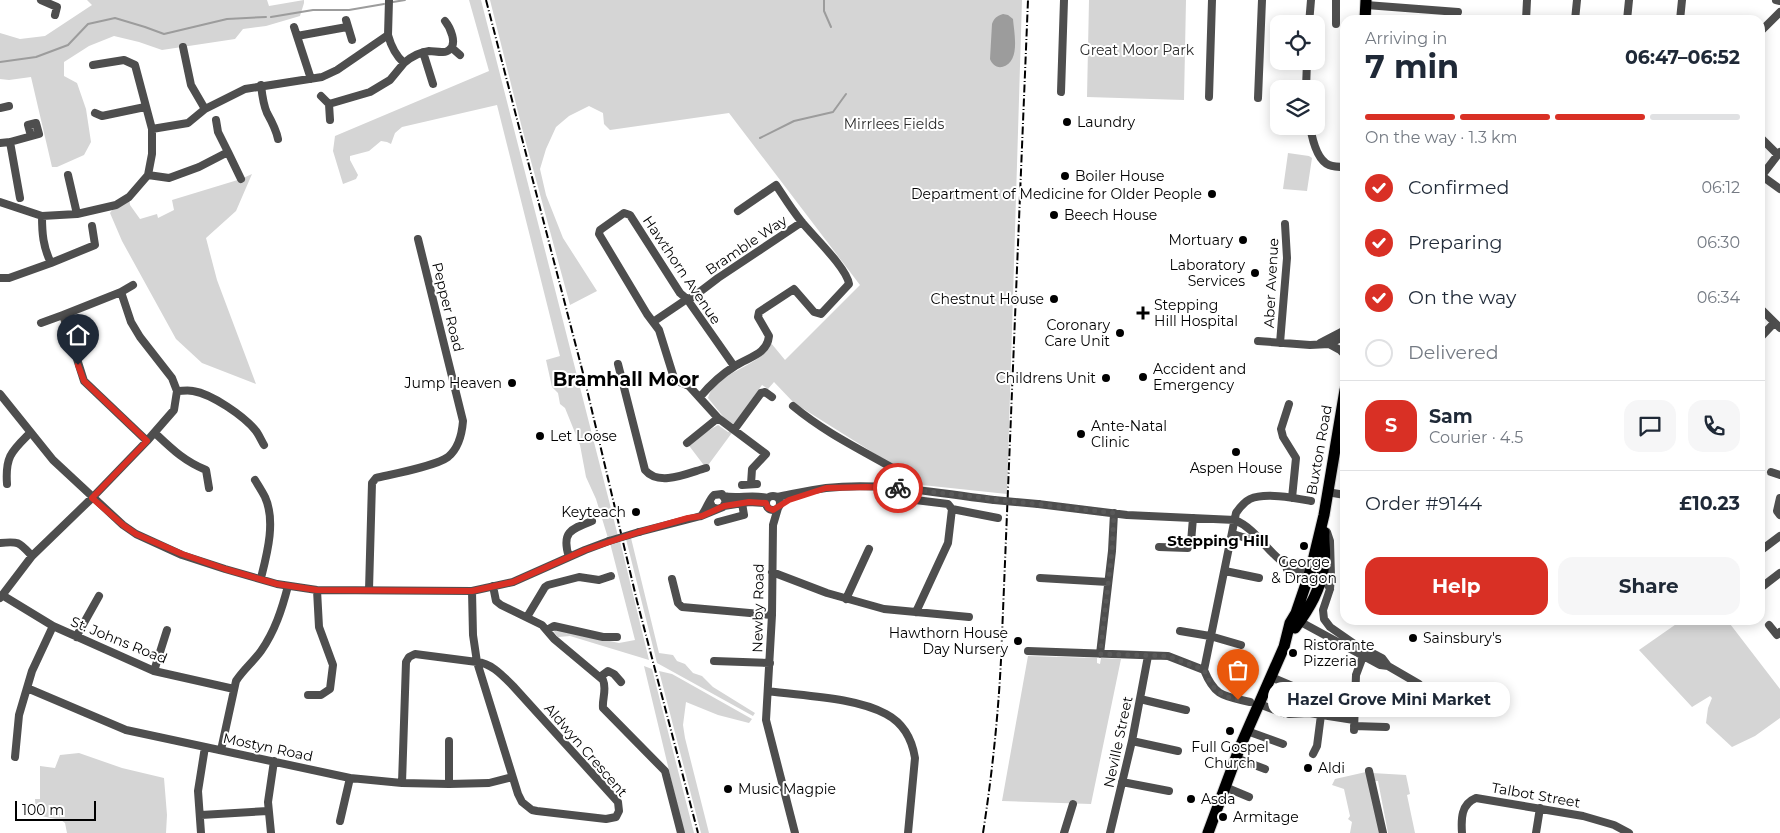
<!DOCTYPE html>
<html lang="en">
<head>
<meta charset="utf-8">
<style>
	:root { --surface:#fff; --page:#f6f6f7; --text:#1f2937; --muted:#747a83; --line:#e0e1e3; --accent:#d93025 }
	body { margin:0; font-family:Montserrat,sans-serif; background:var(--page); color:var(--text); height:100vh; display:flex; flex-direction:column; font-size:19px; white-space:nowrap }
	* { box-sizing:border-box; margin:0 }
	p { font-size:16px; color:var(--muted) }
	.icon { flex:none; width:28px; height:28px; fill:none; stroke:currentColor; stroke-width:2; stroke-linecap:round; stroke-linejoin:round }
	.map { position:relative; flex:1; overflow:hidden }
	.drawer { position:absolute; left:1340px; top:15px; width:425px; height:610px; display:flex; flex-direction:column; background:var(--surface); border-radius:15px; box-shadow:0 2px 12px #0003 }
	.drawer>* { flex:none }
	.buttons { position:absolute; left:1270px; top:15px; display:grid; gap:10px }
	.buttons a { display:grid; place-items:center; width:55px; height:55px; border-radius:10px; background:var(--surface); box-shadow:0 2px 12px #0003; font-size:25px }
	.scale { position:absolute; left:15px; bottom:12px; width:81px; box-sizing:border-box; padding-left:5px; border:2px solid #000; border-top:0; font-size:14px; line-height:18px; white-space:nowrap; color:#000; -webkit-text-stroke:4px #fff; paint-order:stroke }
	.pin { position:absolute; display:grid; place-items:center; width:42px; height:42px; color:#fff; margin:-51px -21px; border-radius:50% 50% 50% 0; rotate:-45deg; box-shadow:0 0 5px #0007 }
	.pin .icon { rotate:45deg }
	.courier { position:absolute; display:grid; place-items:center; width:50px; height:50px; margin:-25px; border:4px solid #d93025; border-radius:50%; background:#fff; color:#222; box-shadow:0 1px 6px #0007 }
	.bubble { position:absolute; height:35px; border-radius:15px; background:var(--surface); box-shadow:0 2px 12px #0003; font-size:16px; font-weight:700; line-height:35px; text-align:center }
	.headline em { font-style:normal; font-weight:700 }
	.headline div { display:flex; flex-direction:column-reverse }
	.headline { display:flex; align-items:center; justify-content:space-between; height:85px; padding:0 25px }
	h1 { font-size:32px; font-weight:700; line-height:38px }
	.bar { display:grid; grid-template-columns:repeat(4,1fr); gap:8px 5px; align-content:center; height:60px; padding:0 25px }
	.bar i { height:6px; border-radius:4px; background:var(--line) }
	.bar .current { background:var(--accent) }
	.bar p { grid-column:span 4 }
	.line { display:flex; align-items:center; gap:12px; padding:0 25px; border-top:1px solid var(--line) }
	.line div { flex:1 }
	.round { display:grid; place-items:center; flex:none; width:52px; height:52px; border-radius:15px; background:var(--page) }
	ol { padding:0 25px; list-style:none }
	li { display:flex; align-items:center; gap:15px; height:55px }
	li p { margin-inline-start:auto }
	li .icon { padding:5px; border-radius:50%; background:var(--accent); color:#fff; stroke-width:4 }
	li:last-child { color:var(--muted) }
	li i { width:28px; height:28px; border:2px solid var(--line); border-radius:50% }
	.primary-button { display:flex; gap:10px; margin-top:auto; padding:10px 25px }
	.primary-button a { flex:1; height:58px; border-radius:15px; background:var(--accent); color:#fff; font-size:20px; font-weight:700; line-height:58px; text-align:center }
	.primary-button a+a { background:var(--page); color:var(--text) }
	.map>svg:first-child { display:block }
	.green { fill:#d5d5d5 }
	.water { fill:#9c9c9c }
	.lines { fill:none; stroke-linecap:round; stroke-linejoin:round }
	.stream { stroke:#9c9c9c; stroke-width:2 }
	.highway-casing { stroke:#dbdbdb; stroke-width:13 }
	.minor { stroke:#4e4e4e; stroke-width:8 }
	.highway { stroke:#000; stroke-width:11 }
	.rail { stroke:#000; stroke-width:2; stroke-dasharray:8 2.5 1 2.5; stroke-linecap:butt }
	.minor-bridge { stroke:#4e4e4e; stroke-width:8 }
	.done { stroke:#595959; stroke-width:5; stroke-dasharray:0 9 }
	.route { stroke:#d93025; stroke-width:6 }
	.poi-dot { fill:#000; stroke:#fff; stroke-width:2 }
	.labels { text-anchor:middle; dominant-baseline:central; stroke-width:4; stroke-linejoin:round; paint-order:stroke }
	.park-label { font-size:14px; fill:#2c2c2c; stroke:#fff }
	.poi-label { font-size:14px; fill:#000; stroke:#fff; text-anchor:start }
	.street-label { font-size:14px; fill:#000; stroke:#fff }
	.neighbourhood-label { font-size:15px; font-weight:bold; fill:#000; stroke:#fff }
	.district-label { font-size:19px; font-weight:bold; fill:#000; stroke:#fff }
</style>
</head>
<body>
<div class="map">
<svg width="1780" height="833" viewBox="0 0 1780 833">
	<rect width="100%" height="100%" fill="#fff"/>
	<path class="green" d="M87,0H267L269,6L304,0V3L300,16L266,26L243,29L235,39L162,50L139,42L114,36L89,46L64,62V76L77,83L86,109L91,142L84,155L57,167H52L31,77L9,80L0,79V33L20,39L45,36L92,5Z
		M469,0H481L618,536L608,538L596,499L586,477L580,445L565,408L560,404L558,393L552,387L546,360L560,356L497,105L402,127L395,133L391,144L387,142L381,141L369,151L350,156V160L358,175L356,179L343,184L333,151L335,136L489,71Z
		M490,0H1022L1007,494L922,485L904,472L794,403L774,382L768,389L762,385L737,420L734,430L706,468L687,443L718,425L728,432L734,430L708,398C714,376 747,369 762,355C766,352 768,347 771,343L785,360L860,285L729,113L610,130L604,124L603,113L589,106L569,116L556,127L546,149L540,169L546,195L563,238L597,291L570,305L522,128Z
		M1089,0H1186L1184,100L1087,97Z
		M1288,153L1309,156L1312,158L1307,191L1283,189Z
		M252,174L236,211L206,238L217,280L256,384L202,363L176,339L122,241L110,213L116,205L129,197L130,205L140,219L157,214L158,218L174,210L172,200L241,179Z
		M631,538L659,653L673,655L677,661L685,664L693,673L702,676L713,687L755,713L753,716L657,663L626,539Z
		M620,541L649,660L570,636L558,637L554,632L555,629L619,643L635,640L610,543Z
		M1682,620H1727L1780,689V718L1755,736L1732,747L1706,723L1708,708L1712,698L1710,696L1692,707L1639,650Z
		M1028,656L1097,658V663L1100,664L1101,658L1121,659L1091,804L1002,801Z
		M644,666L652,669L694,833H684Z
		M659,671L672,674L681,679L752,719L749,723L718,715L686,702L683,725L685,738L709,833H701Z
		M79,753L122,768L164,778L167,815L166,833H67L65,823L61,820L36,815L35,799H40V766L55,768L60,755Z
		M1366,772L1380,833H1350L1352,822L1348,819L1350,816L1344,789L1332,785L1335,779Z
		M1372,773L1406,775L1410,794L1407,795L1415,833H1388L1378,781H1374Z"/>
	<path class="water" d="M1003,14L1008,15L1013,19C1014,32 1021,63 1002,67C996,68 992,64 990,59L992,24C994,18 997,16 1003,14Z"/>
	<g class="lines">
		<path class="stream" d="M824,0V11L831,27
			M393,2L405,0
			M271,17L313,10H349L384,4
			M0,62L36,57L68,45L88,24L115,18L145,27L164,34L227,19L266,17
			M760,138L794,121L833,112L846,94"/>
		<g class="highway-casing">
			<path id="highway" d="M1365,20L1366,0
				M1295,628C1309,609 1322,588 1324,563C1326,553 1323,543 1324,532
				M1208,833L1240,747L1284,647L1290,623L1296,613L1311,569L1324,515L1345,390"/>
		</g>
		<path class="minor" d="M41,0L57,7L55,15
			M1776,0L1780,1
			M1366,5L1458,12
			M346,20L352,40
			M1526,20L1527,0
			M1575,20L1577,0
			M1627,20L1629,0
			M1680,20L1682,0
			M1309,24L1311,0
			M1336,24V0
			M294,27L311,79
			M1760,32L1780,12
			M388,35C391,46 395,55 404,63C411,57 420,52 429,51C435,51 445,54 449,50C458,44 450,27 445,21
			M297,36L347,27
			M183,47L191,85L205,109
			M452,48L460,55
			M423,52L433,84
			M261,85C262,94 263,104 267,113C272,122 276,129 278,139
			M1306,89L1307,61
			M1061,92L1064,0
			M321,96L329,104L370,92L390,80L404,63
			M1209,97L1212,0
			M1258,98L1262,0
			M329,104L330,120
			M0,108L9,106
			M95,113L102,116L145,107
			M1310,126C1312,138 1317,160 1329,165C1334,167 1340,167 1345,167
			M152,129L188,123L205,109L245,89L322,77L337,70L388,35L389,0
			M1760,137L1778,155
			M10,142L20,198
			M0,143L10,142L39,134L36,123L28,125L31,136
			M228,152L241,179
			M68,175L77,214
			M148,175L169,178L199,167L228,152L218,132L216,120
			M1762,176L1780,189
			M1760,178L1780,152
			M0,202L42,216L77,214L116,205L129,197L148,175L152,154V129L135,65L124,60L93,65
			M51,263L95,245L92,226
			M0,278H9L51,263C43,247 42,233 42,216
			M133,285L121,292L63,315L84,381L147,441
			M1760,308L1780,328
			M653,322L687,299L693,297L718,278L802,222
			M41,323L63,315
			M1760,338L1774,323
			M1258,341L1310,345L1329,344L1345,336
			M1280,343L1287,258L1285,224
			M1320,343L1345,330
			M1329,344L1340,350L1345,355
			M618,364L645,470C659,487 688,473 706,468
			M177,391C182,391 188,390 193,391C212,394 244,416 256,431C259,435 261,440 264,445
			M0,394L53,460L123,525L136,534L182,555L225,569L277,584L317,590L472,591L513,582L585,550L609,541
			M700,397C710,385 722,374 735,366C748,357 767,355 769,336L758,317L759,312L794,289L814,312L821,314L849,284C847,268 812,235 801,221C792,210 784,197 776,185L738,211
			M1289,404L1281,429L1283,437L1296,458L1292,498
			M793,406C828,435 864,451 903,474L905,479L904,495L907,499L948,504L952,509L998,518
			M718,418L734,430L761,393L765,392L772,397
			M734,430L766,454L752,469L751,484
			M155,433C172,449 184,461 206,470L209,488
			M687,443L718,418L689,386L680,382L674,378L659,330L647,314L599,234L600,230L624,213L630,215L680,293L687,299L734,366
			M1771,472L1780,475
			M255,480C258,485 262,491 265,497C276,521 267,554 261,578
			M7,484C5,456 12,451 30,433
			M742,485L757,484
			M1327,492L1345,495
			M723,496C738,499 753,494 768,498
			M766 503a7 7 0 1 1 14 0a7 7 0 1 1-14 0Z
			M777,497C793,494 810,490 826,488C882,482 938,493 994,500
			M1780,498L1777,511L1780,515
			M1038,504L1127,515L1235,520C1258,530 1267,553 1288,566C1302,574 1323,573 1330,589
			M724,506L749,502L766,503
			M778,508L773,525L772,615L766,720L795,833
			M701,516C707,509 709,499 714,495L722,494L726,501L723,507L718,509L712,507L710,502
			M718,522L744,515L741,497
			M639,532L701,516L718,509
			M1327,532L1330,541L1331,576L1330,589L1323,610L1324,619L1330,627L1353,643L1382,658L1388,666
			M1233,534L1252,540
			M0,543C19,541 19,542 32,556
			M1159,547L1188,548L1191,542L1193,518
			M1760,551L1780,536
			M569,557C561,532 571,529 592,521
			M1287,569L1299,577L1307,579L1310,578
			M1225,571L1259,578
			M772,572L827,593L884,609L969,617
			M1040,578L1108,582
			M672,579L678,603L682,607L772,615
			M493,586L496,601L501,605L542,625L554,639L603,680C607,689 602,699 603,708L665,771L681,833
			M1763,586L1780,573
			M369,590L372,483L376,478C393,474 436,466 448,457C459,448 462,434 463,421L418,239
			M2,595L53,626L154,671L234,689
			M0,598L32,556L92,498L147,441L174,410L177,391L172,378L140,337L131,322L121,292
			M846,599L869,549
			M916,612L948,543L952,509
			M527,617L545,587L548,585L579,577L599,580L611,576
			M1297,620L1380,665L1388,666L1419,684
			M1769,625L1777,635L1780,632
			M547,630L554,626L603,637H617
			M1180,631L1210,636L1241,645
			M76,637L99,596
			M1028,651L1168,656L1204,670
			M1100,654L1112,551L1114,513
			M714,661L770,663
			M154,671L167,630
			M600,677L608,671L614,674L621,682
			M1271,677L1297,688
			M27,688L126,730L350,778L402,783L449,784L489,783L512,777
			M1304,689L1355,696
			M768,691C803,696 855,697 886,714C903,723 912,739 915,758L908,833
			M308,695H321L330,689L333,665L319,627L317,590
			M1140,699L1186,710
			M1250,702C1224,696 1215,697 1204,670L1236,513C1240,507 1244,502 1250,499C1265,492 1295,498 1311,501
			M1259,704L1283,713
			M1289,714L1309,713L1354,720
			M1354,726L1386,727
			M1354,730L1356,675L1365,651
			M1247,731L1283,744
			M1132,741L1178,751
			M221,750L236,681C243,670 253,662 261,651C275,631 282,609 288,586
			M1313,754L1317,746L1321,715
			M15,757L19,715L32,671L53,626
			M1236,758L1265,769
			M1369,771L1383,833
			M1122,782L1169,791
			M402,783L406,662L409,657L415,654L477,662C491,663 502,675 513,686L618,802L619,811L616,817L606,819L537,811L532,810L522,802L518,794L477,662L473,635L472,591
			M449,784V741
			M1225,787L1249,797
			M201,815L268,811
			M340,821L350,778
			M201,833L198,791L205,747
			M271,833L268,802L274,761
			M1064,833L1073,804
			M1110,833L1132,741L1148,656
			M1462,833C1461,819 1461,804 1476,798L1583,816L1614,825L1629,833
			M1536,833L1540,808"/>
		<use href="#highway" class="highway"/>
		<path class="rail" d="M486,0L584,377L637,601L698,833
			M983,833C992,775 998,718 1001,660L1028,0"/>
		<path class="minor-bridge" d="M994,500L1038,504
			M609,541L639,532"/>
	</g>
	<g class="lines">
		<path class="done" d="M898,488L1114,513L1112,551L1100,654L1168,656L1204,670C1212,689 1218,695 1238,700"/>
		<path class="route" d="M78,365L84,381L147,441L92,498L123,525L136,534L182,554L225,569L277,584L317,590L472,591L513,582L585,550L639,532L688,518L702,516L724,506L749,502L766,503L768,508L773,510L789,500L826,488L867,487L898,488"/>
	</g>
	<g class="poi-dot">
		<circle cx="1067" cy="122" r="5"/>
		<circle cx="1065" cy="176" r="5"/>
		<circle cx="1212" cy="194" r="5"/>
		<circle cx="1054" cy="215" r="5"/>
		<circle cx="1243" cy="240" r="5"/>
		<circle cx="1255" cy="273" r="5"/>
		<circle cx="1054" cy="299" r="5"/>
		<path d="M1140.5 305.5h5v5h5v5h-5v5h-5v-5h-5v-5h5z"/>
		<circle cx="1120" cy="333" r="5"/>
		<circle cx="1143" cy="377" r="5"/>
		<circle cx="1106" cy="378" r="5"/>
		<circle cx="512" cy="383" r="5"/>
		<circle cx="1081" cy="434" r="5"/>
		<circle cx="540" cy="436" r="5"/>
		<circle cx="1236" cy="452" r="5"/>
		<circle cx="636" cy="512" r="5"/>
		<circle cx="1304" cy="546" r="5"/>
		<circle cx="1413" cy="638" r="5"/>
		<circle cx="1018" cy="641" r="5"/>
		<circle cx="1293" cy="653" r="5"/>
		<circle cx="1230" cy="731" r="5"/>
		<circle cx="1308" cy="768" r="5"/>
		<circle cx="728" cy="789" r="5"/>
		<circle cx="1191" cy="799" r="5"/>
		<circle cx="1223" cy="817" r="5"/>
	</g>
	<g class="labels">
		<g class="park-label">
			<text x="1137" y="50">Great Moor Park</text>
			<text x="894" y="124">Mirrlees Fields</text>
		</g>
		<g class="poi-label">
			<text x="1077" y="122">Laundry</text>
			<text x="1075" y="176">Boiler House</text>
			<text x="1202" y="194" text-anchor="end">Department of Medicine for Older People</text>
			<text x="1064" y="215">Beech House</text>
			<text x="1233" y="240" text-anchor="end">Mortuary</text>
			<text x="1245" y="265" text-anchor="end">Laboratory<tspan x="1245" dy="16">Services</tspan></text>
			<text x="1044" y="299" text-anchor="end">Chestnut House</text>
			<text x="1154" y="305">Stepping<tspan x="1154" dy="16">Hill Hospital</tspan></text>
			<text x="1110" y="325" text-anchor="end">Coronary<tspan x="1110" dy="16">Care Unit</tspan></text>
			<text x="1153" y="369">Accident and<tspan x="1153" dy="16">Emergency</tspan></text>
			<text x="1096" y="378" text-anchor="end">Childrens Unit</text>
			<text x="502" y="383" text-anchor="end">Jump Heaven</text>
			<text x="1091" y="426">Ante-Natal<tspan x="1091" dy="16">Clinic</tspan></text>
			<text x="550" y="436">Let Loose</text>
			<text x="1236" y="468" text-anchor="middle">Aspen House</text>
			<text x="626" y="512" text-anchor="end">Keyteach</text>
			<text x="1304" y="562" text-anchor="middle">George<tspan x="1304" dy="16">&amp; Dragon</tspan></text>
			<text x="1008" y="633" text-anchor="end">Hawthorn House<tspan x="1008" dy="16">Day Nursery</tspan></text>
			<text x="1423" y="638">Sainsbury's</text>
			<text x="1303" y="645">Ristorante<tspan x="1303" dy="16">Pizzeria</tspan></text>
			<text x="1230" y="747" text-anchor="middle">Full Gospel<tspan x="1230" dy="16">Church</tspan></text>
			<text x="1318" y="768">Aldi</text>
			<text x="738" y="789">Music Magpie</text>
			<text x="1201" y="799">Asda</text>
			<text x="1233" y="817">Armitage</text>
		</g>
		<g class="street-label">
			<text transform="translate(746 245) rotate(-34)">Bramble Way</text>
			<text transform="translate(682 270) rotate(56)">Hawthorn Avenue</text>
			<text transform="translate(1271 283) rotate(-87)">Aber Avenue</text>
			<text transform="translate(448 307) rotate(76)">Pepper Road</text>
			<text transform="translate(1319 450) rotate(-80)">Buxton Road</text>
			<text transform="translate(758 608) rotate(-89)">Newby Road</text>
			<text transform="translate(119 640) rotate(22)">St. Johns Road</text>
			<text transform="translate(1118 742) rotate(-78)">Neville Street</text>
			<text transform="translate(268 747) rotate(12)">Mostyn Road</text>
			<text transform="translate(586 750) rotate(49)">Aldwyn Crescent</text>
			<text transform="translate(1536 795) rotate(10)">Talbot Street</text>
		</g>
		<g class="neighbourhood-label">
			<text x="1218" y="540">Stepping Hill</text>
		</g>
		<g class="district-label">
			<text x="626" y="379">Bramhall Moor</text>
		</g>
	</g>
</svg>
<div class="buttons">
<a><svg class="icon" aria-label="locate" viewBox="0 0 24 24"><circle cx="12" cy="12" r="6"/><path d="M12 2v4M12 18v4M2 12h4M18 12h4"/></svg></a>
<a><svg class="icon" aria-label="layers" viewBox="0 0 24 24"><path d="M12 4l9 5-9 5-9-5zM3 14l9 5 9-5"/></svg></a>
</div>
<div class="scale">100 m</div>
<div class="pin" style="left:1238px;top:700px;background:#ea580c"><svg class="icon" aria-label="bag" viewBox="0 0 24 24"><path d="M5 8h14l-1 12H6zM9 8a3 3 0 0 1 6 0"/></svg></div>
<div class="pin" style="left:78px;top:365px;background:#1f2937"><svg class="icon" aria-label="home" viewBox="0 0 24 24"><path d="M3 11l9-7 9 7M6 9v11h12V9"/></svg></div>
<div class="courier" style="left:898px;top:488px"><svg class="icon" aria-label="bike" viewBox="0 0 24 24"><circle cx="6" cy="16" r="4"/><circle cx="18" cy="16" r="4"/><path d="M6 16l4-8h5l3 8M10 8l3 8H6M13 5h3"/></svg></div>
<div class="bubble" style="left:1268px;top:682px;width:242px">Hazel Grove Mini Market</div>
<section class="drawer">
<div class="headline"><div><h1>7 min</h1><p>Arriving in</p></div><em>06:47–06:52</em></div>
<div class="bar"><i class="current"></i><i class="current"></i><i class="current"></i><i></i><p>On the way · 1.3 km</p></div>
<ol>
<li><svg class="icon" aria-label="check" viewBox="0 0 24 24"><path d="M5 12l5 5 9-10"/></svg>Confirmed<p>06:12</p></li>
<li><svg class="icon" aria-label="check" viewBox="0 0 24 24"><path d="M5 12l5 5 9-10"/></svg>Preparing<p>06:30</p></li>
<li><svg class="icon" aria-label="check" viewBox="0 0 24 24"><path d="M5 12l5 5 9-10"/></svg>On the way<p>06:34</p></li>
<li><i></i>Delivered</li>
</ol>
<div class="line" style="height:90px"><b class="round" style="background:var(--accent);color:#fff">S</b><div><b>Sam</b><p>Courier · 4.5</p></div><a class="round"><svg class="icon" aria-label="chat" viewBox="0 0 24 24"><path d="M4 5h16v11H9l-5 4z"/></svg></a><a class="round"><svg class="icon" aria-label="phone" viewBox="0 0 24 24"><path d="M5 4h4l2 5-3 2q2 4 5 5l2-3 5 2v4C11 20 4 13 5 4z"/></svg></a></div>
<div class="line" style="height:65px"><div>Order #9144</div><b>£10.23</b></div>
<div class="primary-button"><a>Help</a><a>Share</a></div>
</section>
</div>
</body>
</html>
